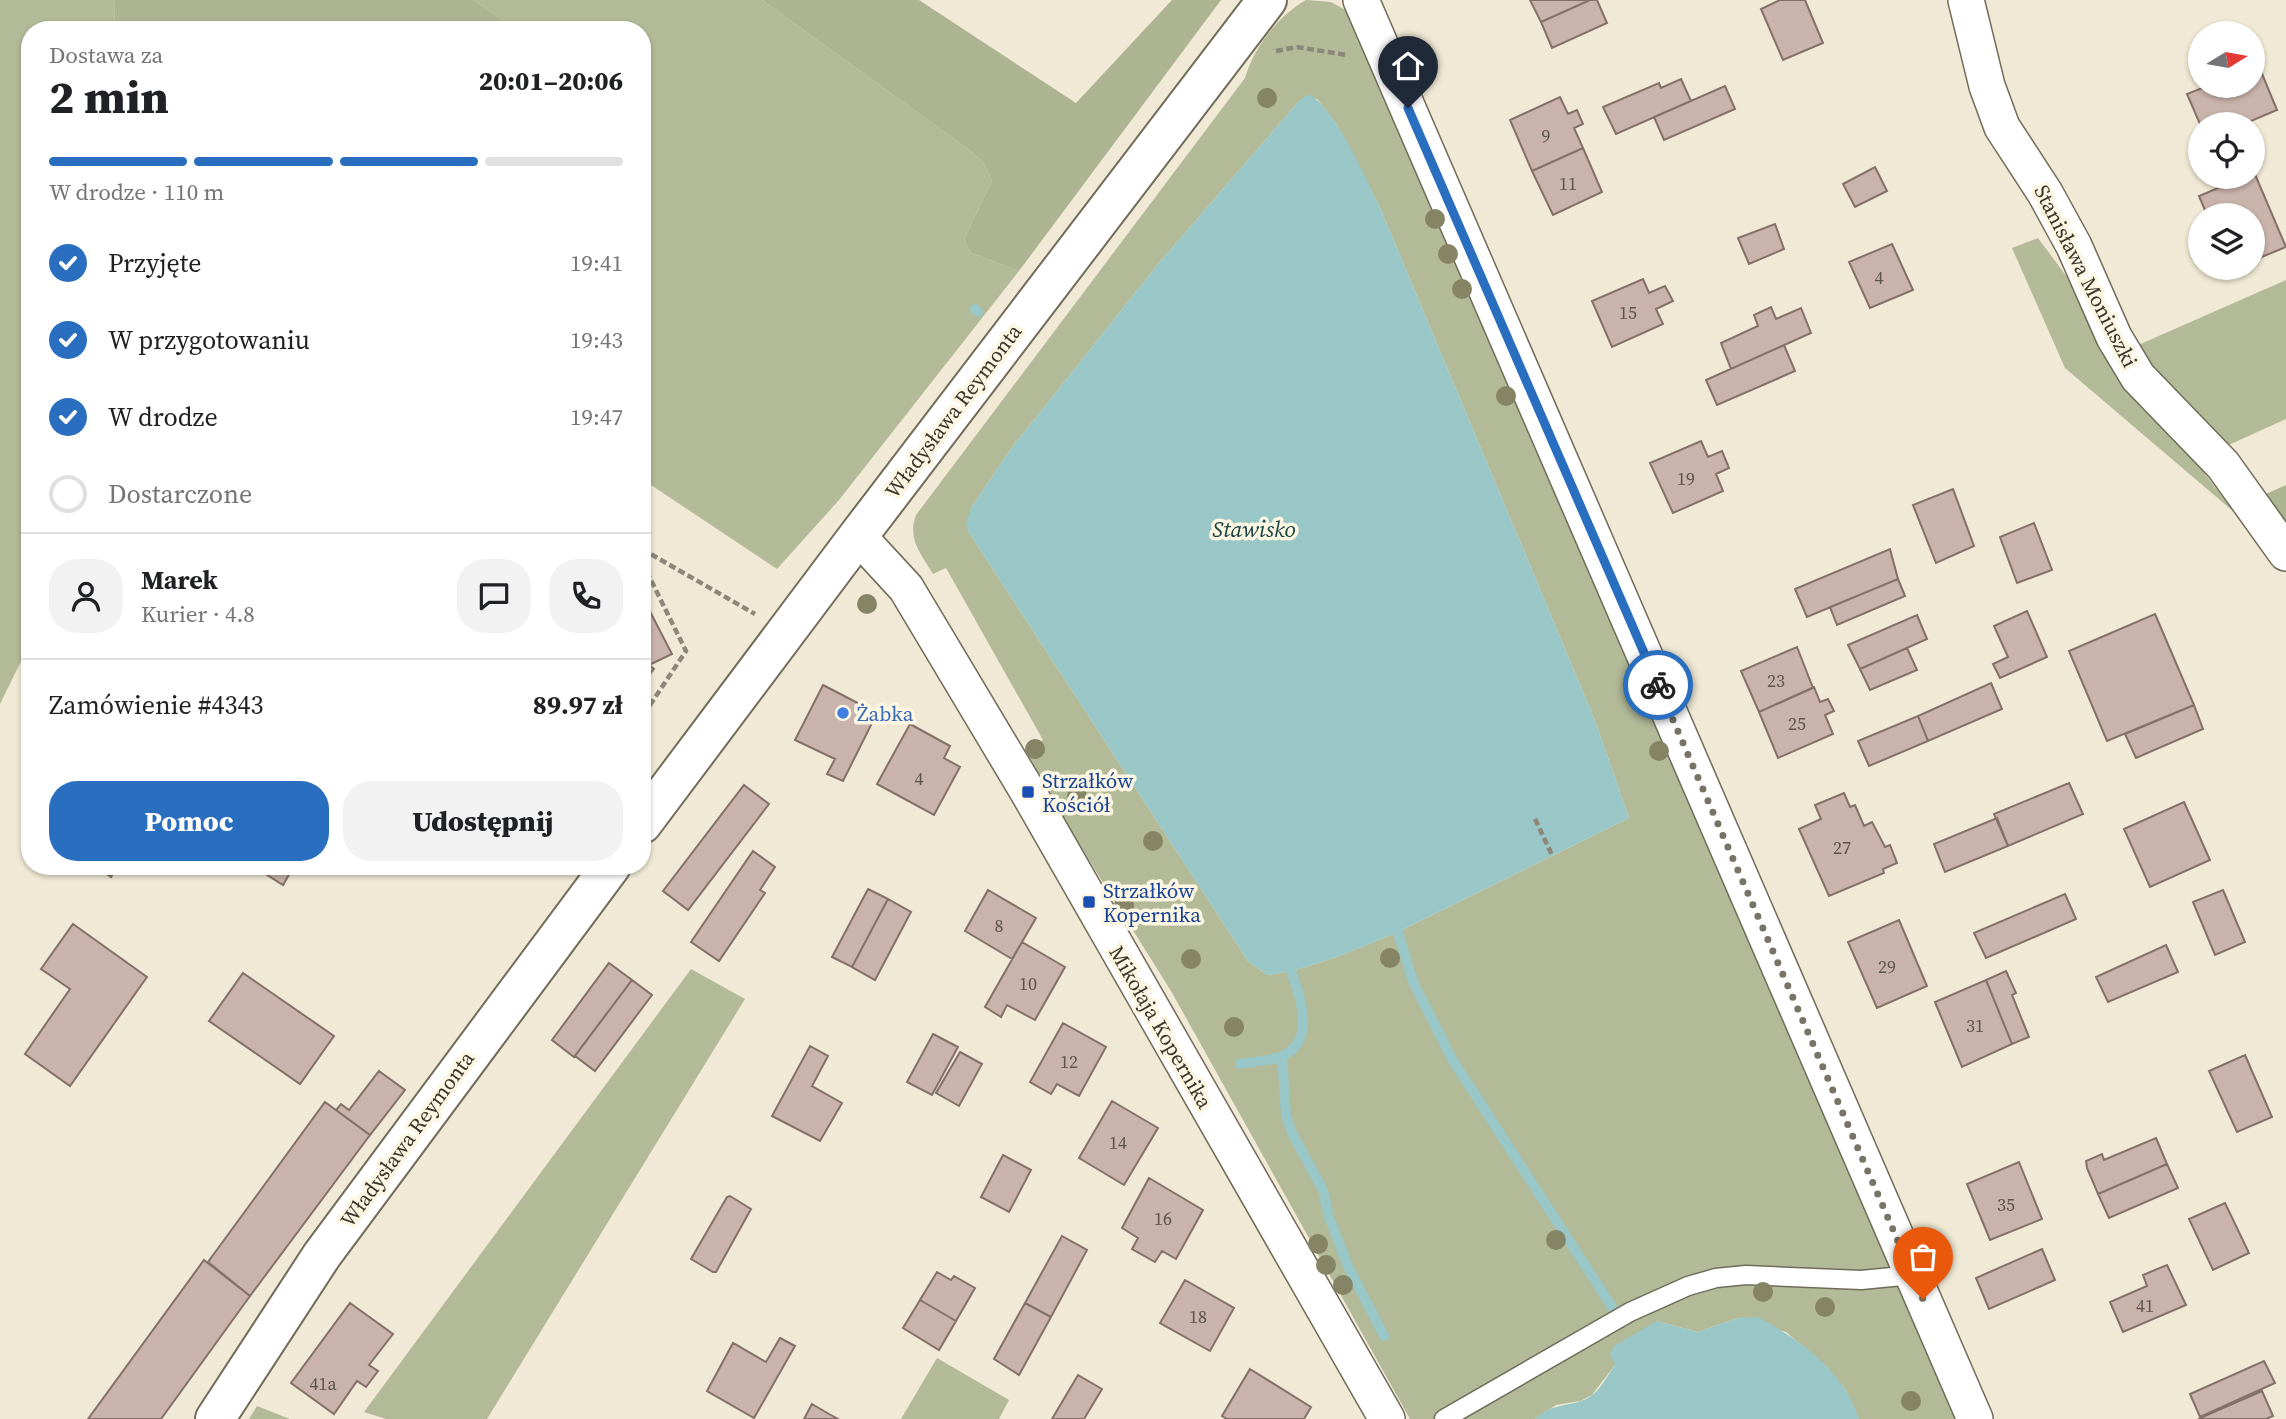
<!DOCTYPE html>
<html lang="pl">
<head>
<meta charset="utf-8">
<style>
	:root { --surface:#fff; --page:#f2f2f2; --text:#202124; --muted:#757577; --line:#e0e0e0; --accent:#2a6ebf }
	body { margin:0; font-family:"Source Serif 4",serif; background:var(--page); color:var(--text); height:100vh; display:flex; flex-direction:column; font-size:26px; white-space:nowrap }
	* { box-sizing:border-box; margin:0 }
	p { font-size:23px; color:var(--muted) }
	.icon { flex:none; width:38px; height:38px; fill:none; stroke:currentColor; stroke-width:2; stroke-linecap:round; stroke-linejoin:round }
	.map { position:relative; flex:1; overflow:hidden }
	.sheet { position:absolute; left:21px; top:21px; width:630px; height:854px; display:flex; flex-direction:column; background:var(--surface); border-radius:28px; box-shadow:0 2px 5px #0004 }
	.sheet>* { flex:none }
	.needle { width:46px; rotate:79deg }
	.tools { position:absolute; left:2188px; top:21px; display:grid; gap:14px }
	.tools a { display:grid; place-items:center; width:77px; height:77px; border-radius:50%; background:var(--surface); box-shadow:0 2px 5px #0004; font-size:35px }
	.pin { position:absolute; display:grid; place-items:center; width:60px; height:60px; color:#fff; margin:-72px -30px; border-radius:50% 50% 50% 0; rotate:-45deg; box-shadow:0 0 7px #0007 }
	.pin .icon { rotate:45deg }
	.courier { position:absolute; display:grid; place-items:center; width:70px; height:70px; margin:-35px; border:5px solid #2a6ebf; border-radius:50%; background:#fff; color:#222; box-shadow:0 2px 9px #0007 }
	.headline em { font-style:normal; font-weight:800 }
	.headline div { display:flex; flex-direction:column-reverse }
	.headline { display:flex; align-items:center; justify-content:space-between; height:119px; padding:0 28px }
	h1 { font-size:46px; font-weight:800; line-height:52px }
	.bar { display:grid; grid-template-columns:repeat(4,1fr); gap:10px 7px; align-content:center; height:84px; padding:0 28px }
	.bar i { height:9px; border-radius:5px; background:var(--line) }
	.bar .on { background:var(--accent) }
	.bar p { grid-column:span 4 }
	.line { display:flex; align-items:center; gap:18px; padding:0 28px; border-top:2px solid var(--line) }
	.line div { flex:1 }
	.round { display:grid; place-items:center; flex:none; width:74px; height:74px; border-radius:28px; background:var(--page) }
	ol { padding:0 28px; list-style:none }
	li { display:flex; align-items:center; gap:21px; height:77px }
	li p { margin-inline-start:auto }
	li .icon { padding:7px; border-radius:50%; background:var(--accent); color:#fff; stroke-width:4 }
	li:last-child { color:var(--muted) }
	li i { width:38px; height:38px; border:4px solid var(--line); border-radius:50% }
	.button { display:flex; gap:14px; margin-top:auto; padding:14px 28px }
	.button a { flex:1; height:80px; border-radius:28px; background:var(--accent); color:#fff; font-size:28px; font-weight:800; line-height:80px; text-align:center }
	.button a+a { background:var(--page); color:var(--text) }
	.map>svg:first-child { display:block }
	.green { fill:#b3ba98; fill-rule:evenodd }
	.forest { fill:#adb492 }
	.water { fill:#99c6c6 }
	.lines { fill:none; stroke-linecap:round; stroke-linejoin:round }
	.stream { stroke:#99c6c6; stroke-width:10 }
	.building { fill:#c9b3aa; stroke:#847068; stroke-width:2 }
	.lane-casing { stroke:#716b59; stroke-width:21 }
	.street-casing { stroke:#716b59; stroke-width:38 }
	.secondary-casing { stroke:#716b59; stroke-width:42 }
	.path { stroke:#8c8779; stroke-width:4.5; stroke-dasharray:7 3.5; stroke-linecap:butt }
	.lane { stroke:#fff; stroke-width:18 }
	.street { stroke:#fff; stroke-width:35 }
	.secondary { stroke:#fff; stroke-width:38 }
	.tree { fill:#858464 }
	.done { stroke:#787367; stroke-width:7; stroke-dasharray:0 12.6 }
	.route { stroke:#2a6ebf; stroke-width:9 }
	.shop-dot { fill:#3f7fe0; stroke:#fdf6e2; stroke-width:2.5 }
	.transit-dot { fill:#1a4fb4; stroke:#fdf6e2; stroke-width:2.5 }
	.labels { text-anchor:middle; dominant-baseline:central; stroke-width:7; stroke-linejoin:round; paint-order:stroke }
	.number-label { font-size:18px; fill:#5c544c }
	.street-label { font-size:21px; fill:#37342c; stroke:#fdf6e2 }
	.shop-label { font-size:21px; fill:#366cbe; stroke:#fdf6e2; text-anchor:start }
	.transit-label { font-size:21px; fill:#164399; stroke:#fdf6e2; text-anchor:start }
	.water-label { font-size:23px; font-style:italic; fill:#174243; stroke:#fdf6e2 }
</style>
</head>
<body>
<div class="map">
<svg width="2286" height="1419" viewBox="0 0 2286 1419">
	<rect width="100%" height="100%" fill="#f0e9d5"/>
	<path class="green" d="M0,0H115L114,30H30V643L0,704Z
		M473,0H762L972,152L983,162L992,181L964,239L971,253L1019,271L839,500L777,569L642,479V30H518Z
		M1306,0L1331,2L1349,12L1958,1419H1859L1846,1390L1827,1367L1786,1332L1738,1318L1698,1332L1657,1321L1615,1365L1592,1395L1580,1401L1556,1405L1535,1419H1410L1171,991L1022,753L1043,740L946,568L933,574C921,553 907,540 916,515L1245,78C1254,47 1278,16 1306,0ZM1317,99L1337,125L1378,203L1594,718L1629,818L1398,932C1360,948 1307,971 1267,975L1248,961L968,531L971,508L1010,450L1159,263L1299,101Z
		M2038,238L2067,277L2102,338L2234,512L2065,368L2012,248Z
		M2286,280V419L2222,448L2161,378L2136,346Z
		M691,969L745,999L487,1419H386L364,1412Z
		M937,1358L1009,1400L999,1419H901Z
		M257,1406L290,1419H249Z"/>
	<path class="forest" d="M115,0H473L518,30H114Z
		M762,0H919L1076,103L1172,0H1221L1019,271L971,253L964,239L992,181L983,162L972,152Z
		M2286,485V538L2259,497Z"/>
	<path class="water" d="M1309,94C1337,112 1363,173 1378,203L1594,718L1629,818L1398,932C1360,948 1307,971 1267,975L1248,961L968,531L966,524L971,508L1010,450L1159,263L1299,101Z
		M1758,1317C1790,1334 1825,1358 1845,1389C1851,1398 1855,1409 1859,1419H1535C1554,1401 1573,1408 1591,1396C1600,1390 1608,1375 1615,1365L1610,1354L1614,1346L1657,1321L1698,1332L1738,1318Z"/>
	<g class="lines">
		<path class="stream" d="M975,309L978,312
			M1398,932L1413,982L1452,1059L1612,1307
			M1282,1056L1286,1115L1292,1133L1323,1190L1329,1217L1348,1266L1384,1336
			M1240,1064C1250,1062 1262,1061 1273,1059C1319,1048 1301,1001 1291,970"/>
	</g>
	<path class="building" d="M1530,0H1590L1541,22Z
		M1590,0H1597L1607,23L1552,48L1541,22Z
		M1780,0H1805L1823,43L1783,60L1761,9Z
		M2258,64L2277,110L2244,124H2200L2187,94L2207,86H2252V66Z
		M1681,79L1691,101L1616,134L1603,107L1659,83L1661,88Z
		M1725,86L1735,109L1664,140L1654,117Z
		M1560,97L1568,114L1577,110L1583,124L1574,128L1583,148L1532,171L1510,120Z
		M1583,148L1602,192L1553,215L1532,171Z
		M1875,167L1887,191L1855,207L1843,184Z
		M2254,172L2286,247L2252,261V215H2207L2199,196L2244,177H2252Z
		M1775,224L1784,249L1749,264L1738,238Z
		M1892,244L1913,290L1870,308L1849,262Z
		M1643,279L1649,293L1665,286L1673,301L1656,309L1663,324L1612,347L1592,301Z
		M1771,307L1776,319L1801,308L1811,333L1731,369L1721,343L1758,326L1754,315Z
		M1784,345L1795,371L1717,405L1706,380Z
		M1701,441L1708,457L1722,451L1729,468L1716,474L1723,491L1673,513L1650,463Z
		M1953,489L1974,546L1936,563L1913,505Z
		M2034,523L2052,570L2017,583L2000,537Z
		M1890,549L1898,579L1807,617L1795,589Z
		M1898,579L1905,596L1837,625L1830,607Z
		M642,596L672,654L649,665L654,669L649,675L642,669Z
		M2027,611L2047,657L2000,678L1993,664L2008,657L1994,626Z
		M2155,614L2194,705L2107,741L2069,651Z
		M1917,615L1927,639L1860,669L1848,645Z
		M1797,647L1813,688L1759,712L1741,671Z
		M1907,648L1917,670L1870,690L1860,669Z
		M1991,683L2002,709L1928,741L1918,716Z
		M823,685L877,713L843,781L827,774L835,759L795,740Z
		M1814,687L1820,702L1828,699L1834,711L1825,715L1833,734L1778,758L1759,712Z
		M2194,705L2203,729L2136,758L2125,734Z
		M1918,716L1928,741L1869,766L1858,741Z
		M910,724L950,746L944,758L960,767L934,815L877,784Z
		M2069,783L2083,814L2008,846L1994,814Z
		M744,785L769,804L688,910L663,891Z
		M1844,793L1850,807L1855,805L1864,826L1872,822L1885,847L1890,845L1897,863L1883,869L1884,873L1829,896L1799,829L1821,819L1815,805Z
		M2184,802L2210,860L2150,887L2124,829Z
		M1997,818L2008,846L1945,872L1934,844Z
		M753,851L775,867L760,890L765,893L719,961L691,942Z
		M96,866H118L111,877Z
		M253,866H294L283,885Z
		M868,889L888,899L852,967L832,957Z
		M988,890L1036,918L1012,959L965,931Z
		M2223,890L2245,942L2215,955L2193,902Z
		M2065,894L2076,919L1986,958L1974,933Z
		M888,899L911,912L875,980L852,967Z
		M1899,920L1927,986L1877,1008L1848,942Z
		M73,924L147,977L70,1086L25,1054L70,989L41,969Z
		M1022,942L1065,967L1035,1020L1007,1005L1001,1017L985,1007Z
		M2166,945L2178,972L2108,1002L2096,977Z
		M609,963L632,980L574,1057L552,1040Z
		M2006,971L2016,993L2012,995L2029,1037L2012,1044L1986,980Z
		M243,973L334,1036L300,1084L209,1021Z
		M632,980L652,995L595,1071L575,1056Z
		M1986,980L2012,1044L1962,1067L1935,1002Z
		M1063,1023L1106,1047L1079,1096L1057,1084L1051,1094L1030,1082Z
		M933,1034L958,1047L932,1095L907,1082Z
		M810,1046L828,1056L812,1086L842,1103L820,1141L772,1116Z
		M960,1052L982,1064L959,1106L936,1093Z
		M2245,1055L2272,1117L2237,1132L2209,1071Z
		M379,1071L405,1090L370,1135L336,1110L341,1104L349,1110Z
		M1112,1101L1158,1128L1124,1185L1079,1158Z
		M325,1102L370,1135L250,1296L208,1262Z
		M2156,1138L2167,1164L2098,1194L2087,1168L2086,1161L2102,1154L2104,1160Z
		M1003,1155L1031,1170L1009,1212L981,1197Z
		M2019,1162L2042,1219L1990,1240L1967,1184Z
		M2167,1164L2178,1188L2109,1218L2098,1194Z
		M1149,1178L1203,1210L1176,1259L1162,1251L1155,1262L1132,1249L1138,1238L1122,1228Z
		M730,1196L751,1209L716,1272H713L691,1259L727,1197Z
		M2225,1203L2249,1253L2213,1270L2189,1219Z
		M1062,1236L1087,1250L1051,1317L1025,1303Z
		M2042,1249L2055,1280L1989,1309L1976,1278Z
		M204,1260L250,1296L161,1419H88Z
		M2167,1265L2186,1305L2123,1332L2110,1302L2147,1286L2143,1275Z
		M937,1272L951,1280L954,1276L975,1288L956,1321L920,1300Z
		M1185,1280L1234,1308L1210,1351L1160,1323Z
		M920,1300L956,1321L939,1350L903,1328Z
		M350,1303L393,1334L369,1365L378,1371L366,1387L357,1381L334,1414L291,1383Z
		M1025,1303L1051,1317L1019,1375L994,1359Z
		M780,1338L795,1346L754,1418L707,1391L733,1343L766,1362Z
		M2264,1361L2275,1383L2200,1417L2190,1394Z
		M1250,1369L1311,1407L1304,1419H1227L1222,1416Z
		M1078,1375L1102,1389L1084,1419H1052Z
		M2262,1391L2273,1416L2266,1419H2198Z
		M812,1404L829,1414L838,1419H804Z"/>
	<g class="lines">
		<g class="lane-casing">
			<path id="lane" d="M1444,1419L1630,1312L1688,1286L1716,1278L1746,1275L1861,1280L1913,1275"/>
		</g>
		<g class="street-casing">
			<path id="street" d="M1361,0L1975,1419
				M1966,0L1987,86L2002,127L2045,193L2074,246L2114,337L2138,377L2223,465L2286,553
				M858,536L906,588L1028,792L1387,1419"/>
		</g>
		<g class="secondary-casing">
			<path id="secondary" d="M642,824L858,536L1267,0
				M215,1419L322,1255L611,866"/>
		</g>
		<path class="path" d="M1276,51L1297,47L1347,55
			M642,549L755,614
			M642,562L686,651L650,705L642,707
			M1535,819L1552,855"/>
		<use href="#lane" class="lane"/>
		<use href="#street" class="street"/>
		<use href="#secondary" class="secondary"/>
	</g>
	<g class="tree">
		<circle cx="1267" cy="98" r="10"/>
		<circle cx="1435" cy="219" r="10"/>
		<circle cx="1448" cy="254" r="10"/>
		<circle cx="1462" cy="289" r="10"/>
		<circle cx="1506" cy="396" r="10"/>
		<circle cx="867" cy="604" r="10"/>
		<circle cx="1035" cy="749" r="10"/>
		<circle cx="1659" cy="751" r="10"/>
		<circle cx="1077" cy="796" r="10"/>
		<circle cx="1153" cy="841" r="10"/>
		<circle cx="1124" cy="905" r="10"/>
		<circle cx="1390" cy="958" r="10"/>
		<circle cx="1191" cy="959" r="10"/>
		<circle cx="1234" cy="1027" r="10"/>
		<circle cx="1556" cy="1240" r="10"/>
		<circle cx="1318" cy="1244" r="10"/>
		<circle cx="1326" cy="1265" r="10"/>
		<circle cx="1343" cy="1285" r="10"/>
		<circle cx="1763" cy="1292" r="10"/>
		<circle cx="1825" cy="1307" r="10"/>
		<circle cx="1911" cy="1401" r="10"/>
	</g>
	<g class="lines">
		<path class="done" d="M1658,685L1923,1299"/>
		<path class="route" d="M1408,108L1658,685"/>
	</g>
	<circle class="shop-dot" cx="843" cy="713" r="7"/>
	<g class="transit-dot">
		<rect x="1021" y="785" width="14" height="14" rx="3.5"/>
		<rect x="1082" y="895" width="14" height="14" rx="3.5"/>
	</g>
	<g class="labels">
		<g class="number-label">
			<text x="1546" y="135">9</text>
			<text x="1568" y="183">11</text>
			<text x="1879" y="277">4</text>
			<text x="1628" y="312">15</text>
			<text x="1686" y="478">19</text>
			<text x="1776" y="680">23</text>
			<text x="1797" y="723">25</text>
			<text x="919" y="778">4</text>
			<text x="1842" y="847">27</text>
			<text x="999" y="925">8</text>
			<text x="1887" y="966">29</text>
			<text x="1028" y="983">10</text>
			<text x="1975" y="1025">31</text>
			<text x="1069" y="1061">12</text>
			<text x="1118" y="1142">14</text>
			<text x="2006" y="1204">35</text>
			<text x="1163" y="1218">16</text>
			<text x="2145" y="1305">41</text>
			<text x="1198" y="1316">18</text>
			<text x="323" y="1383">41a</text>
		</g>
		<g class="street-label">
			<text transform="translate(2086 276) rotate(63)">Stanisława Moniuszki</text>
			<text transform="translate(953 411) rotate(-53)">Władysława Reymonta</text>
			<text transform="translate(1161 1027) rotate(60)">Mikołaja Kopernika</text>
			<text transform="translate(407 1139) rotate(-54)">Władysława Reymonta</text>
		</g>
		<g class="shop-label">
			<text x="857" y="713">Żabka</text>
		</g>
		<g class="transit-label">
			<text x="1042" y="780">Strzałków<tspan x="1042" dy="24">Kościół</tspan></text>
			<text x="1103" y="890">Strzałków<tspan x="1103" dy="24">Kopernika</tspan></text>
		</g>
		<g class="water-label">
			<text x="1254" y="529">Stawisko</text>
		</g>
	</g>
</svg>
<div class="tools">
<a><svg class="needle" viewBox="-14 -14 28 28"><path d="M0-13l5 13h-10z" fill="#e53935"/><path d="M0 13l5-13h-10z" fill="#757577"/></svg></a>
<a><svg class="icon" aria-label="locate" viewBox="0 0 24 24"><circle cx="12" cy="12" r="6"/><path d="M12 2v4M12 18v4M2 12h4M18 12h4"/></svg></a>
<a><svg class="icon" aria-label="layers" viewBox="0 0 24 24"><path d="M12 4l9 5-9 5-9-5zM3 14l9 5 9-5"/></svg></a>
</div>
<div class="pin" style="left:1923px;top:1299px;background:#ea580c"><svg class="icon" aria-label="bag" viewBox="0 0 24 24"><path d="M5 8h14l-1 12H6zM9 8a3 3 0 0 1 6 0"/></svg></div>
<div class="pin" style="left:1408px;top:108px;background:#1f2937"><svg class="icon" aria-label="home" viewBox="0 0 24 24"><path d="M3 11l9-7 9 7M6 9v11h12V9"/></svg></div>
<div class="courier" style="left:1658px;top:685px"><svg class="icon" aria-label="bike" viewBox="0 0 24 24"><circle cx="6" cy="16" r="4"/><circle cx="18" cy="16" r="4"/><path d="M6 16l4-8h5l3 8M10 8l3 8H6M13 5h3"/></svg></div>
<section class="sheet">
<div class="headline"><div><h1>2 min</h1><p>Dostawa za</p></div><em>20:01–20:06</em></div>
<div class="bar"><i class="on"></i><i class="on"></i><i class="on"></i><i></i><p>W drodze · 110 m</p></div>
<ol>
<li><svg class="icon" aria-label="check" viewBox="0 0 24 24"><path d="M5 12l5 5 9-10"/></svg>Przyjęte<p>19:41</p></li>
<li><svg class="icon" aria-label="check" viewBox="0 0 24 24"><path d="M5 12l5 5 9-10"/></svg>W przygotowaniu<p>19:43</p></li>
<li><svg class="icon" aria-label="check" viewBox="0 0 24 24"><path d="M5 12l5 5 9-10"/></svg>W drodze<p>19:47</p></li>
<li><i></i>Dostarczone</li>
</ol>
<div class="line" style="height:126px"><a class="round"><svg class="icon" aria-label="person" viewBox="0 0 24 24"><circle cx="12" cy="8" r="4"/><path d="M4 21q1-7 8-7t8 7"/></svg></a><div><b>Marek</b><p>Kurier · 4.8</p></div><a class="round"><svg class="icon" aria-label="chat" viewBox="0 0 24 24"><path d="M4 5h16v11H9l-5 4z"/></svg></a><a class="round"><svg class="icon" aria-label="phone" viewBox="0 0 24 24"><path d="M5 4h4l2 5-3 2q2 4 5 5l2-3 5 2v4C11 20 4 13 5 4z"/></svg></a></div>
<div class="line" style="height:91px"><div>Zamówienie #4343</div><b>89.97 zł</b></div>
<div class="button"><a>Pomoc</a><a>Udostępnij</a></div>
</section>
</div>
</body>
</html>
